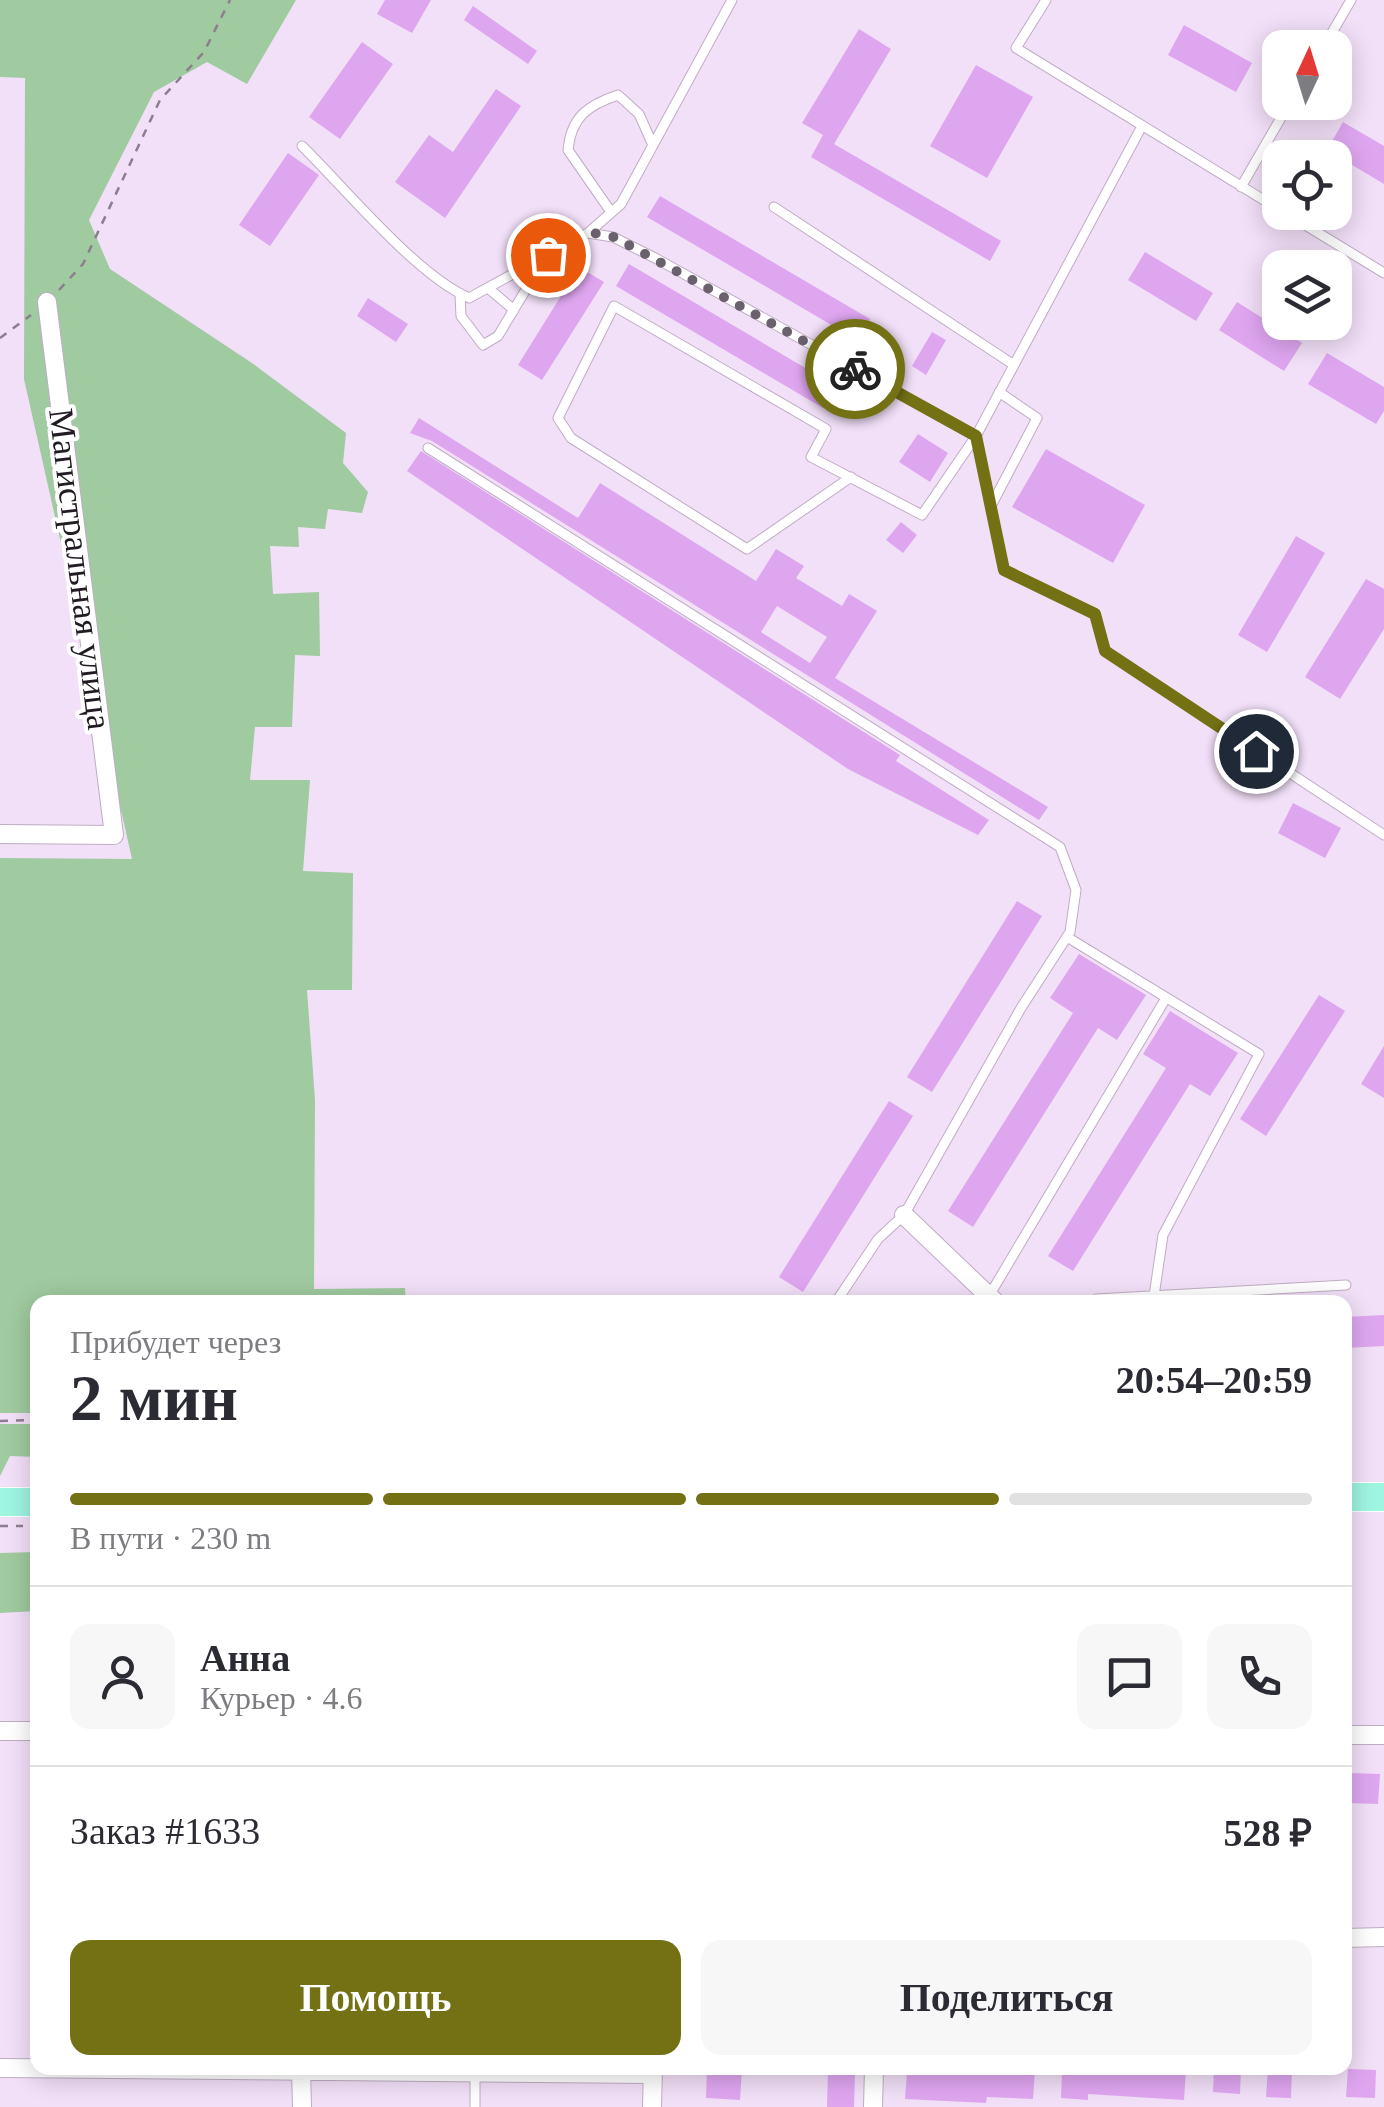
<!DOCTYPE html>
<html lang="ru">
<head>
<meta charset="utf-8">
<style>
	:root { --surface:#fff; --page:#f7f7f7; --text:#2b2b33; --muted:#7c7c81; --line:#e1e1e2; --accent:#737114 }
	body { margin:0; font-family:Georgia,serif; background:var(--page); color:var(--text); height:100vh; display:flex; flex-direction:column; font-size:38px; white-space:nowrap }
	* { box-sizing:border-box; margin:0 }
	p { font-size:32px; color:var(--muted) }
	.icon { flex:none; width:55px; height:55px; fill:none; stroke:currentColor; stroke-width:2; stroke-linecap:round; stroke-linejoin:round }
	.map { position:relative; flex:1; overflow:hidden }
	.details { position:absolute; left:30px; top:1295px; width:1322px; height:780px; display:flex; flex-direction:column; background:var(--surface); border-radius:20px; box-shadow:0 5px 25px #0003 }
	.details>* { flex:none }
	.needle { width:65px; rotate:4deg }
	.fabs { position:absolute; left:1262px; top:30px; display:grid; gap:20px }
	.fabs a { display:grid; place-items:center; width:90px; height:90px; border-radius:20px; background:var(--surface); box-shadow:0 5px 25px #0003; font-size:50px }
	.pin { position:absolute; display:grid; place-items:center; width:85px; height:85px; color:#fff; margin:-42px; border:5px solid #fff; border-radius:50%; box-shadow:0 2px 10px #0007 }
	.courier { position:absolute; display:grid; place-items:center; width:100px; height:100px; margin:-50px; border:8px solid #737114; border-radius:50%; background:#fff; color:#222; box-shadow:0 2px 12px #0007 }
	.head em { font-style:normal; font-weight:800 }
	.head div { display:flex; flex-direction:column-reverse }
	.head { display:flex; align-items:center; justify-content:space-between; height:170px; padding:0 40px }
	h1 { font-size:65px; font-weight:800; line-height:75px }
	.bar { display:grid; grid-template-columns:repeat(4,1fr); gap:15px 10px; align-content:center; height:120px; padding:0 40px }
	.bar i { height:12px; border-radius:8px; background:var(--line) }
	.bar .current { background:var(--accent) }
	.bar p { grid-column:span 4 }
	.line { display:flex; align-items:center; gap:25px; padding:0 40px; border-top:2px solid var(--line) }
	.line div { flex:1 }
	.round { display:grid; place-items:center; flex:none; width:105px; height:105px; border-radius:20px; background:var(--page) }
	.cta { display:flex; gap:20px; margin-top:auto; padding:20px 40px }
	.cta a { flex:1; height:115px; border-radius:20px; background:var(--accent); color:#fff; font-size:40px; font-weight:800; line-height:115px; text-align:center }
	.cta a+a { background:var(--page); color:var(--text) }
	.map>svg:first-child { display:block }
	.green { fill:#a0caa0 }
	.building { fill:#dfa6f0; fill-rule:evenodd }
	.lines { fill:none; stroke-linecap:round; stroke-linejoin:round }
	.lane-casing { stroke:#bfadc4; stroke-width:11 }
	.street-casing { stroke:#bfadc4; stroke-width:20 }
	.primary-casing { stroke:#fff; stroke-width:30 }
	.path { stroke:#8b7e8f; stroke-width:2.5; stroke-dasharray:8 8; stroke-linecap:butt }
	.lane { stroke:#fff; stroke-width:9 }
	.street { stroke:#fff; stroke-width:18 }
	.primary { stroke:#9ef5e0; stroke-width:28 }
	.done { stroke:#6b606e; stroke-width:10; stroke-dasharray:0 18 }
	.route { stroke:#737114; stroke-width:12 }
	.labels { text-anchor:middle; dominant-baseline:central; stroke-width:8; stroke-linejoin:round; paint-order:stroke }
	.street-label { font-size:35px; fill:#221b24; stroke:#fff }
</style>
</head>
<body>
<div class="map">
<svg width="1384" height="2107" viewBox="0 0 1384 2107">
	<rect width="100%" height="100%" fill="#f2dff8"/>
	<path class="green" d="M0,0H296L247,84L207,62L154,92L89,220L110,269L252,363L346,433L343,463L368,492L362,513L328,509L325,529L298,527L299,547L270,546L273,594L319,592L320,656L295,655L292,727H255L250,780H310L303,871L353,873L352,990H307L315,1100L314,1289L405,1288L406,1302H38L37,1413H0V858L132,859L24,379L25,78L0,77Z
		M0,1424H38L37,1457L10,1456L0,1476Z
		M37,1552V1611L0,1613V1553Z"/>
	<path class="building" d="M385,0H431L412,33L377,14Z
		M473,6L537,51L528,64L464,20Z
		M1184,25L1252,63L1236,92L1168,55Z
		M859,29L891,49L834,144L1001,241L990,261L811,157L823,135L802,123Z
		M362,42L393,64L340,139L309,117Z
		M976,65L1033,97L987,178L930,146Z
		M496,89L521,106L445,218L395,182L429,135L453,152Z
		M1343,122L1384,146V184L1327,150Z
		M288,153L319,175L270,246L239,225Z
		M660,196L870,319L857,340L647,217Z
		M1145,252L1213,293L1196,321L1128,280Z
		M629,264L836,386L823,408L616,286Z
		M579,267L604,282L542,380L518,365Z
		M368,298L408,324L396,342L357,316Z
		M1237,302L1302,343L1284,371L1219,330Z
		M932,332L946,340L926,375L912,366Z
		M1327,353L1384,387V411L1376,424L1308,384Z
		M419,418L578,518L600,483L756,581L776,549L804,566L796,578L842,606L849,594L877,611L835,678L1048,807L1039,820L432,441L410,433ZM777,606L827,637L810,663L761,632Z
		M918,434L948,453L930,482L899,462Z
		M1046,449L1145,505L1113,563L1012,507Z
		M421,451L900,755L896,761L989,820L978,835L848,769L407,471Z
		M901,522L917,535L903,553L886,540Z
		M1296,536L1325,553L1267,652L1238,635Z
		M1366,579L1384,589V629L1340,699L1305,677Z
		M1293,803L1341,828L1325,858L1278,833Z
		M1017,901L1042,916L932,1092L907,1077Z
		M1079,954L1146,995L1117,1040L1098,1028L973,1227L948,1211L1073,1013L1050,998Z
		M1319,995L1345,1011L1266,1136L1240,1119Z
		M1170,1011L1238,1053L1210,1096L1190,1084L1073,1271L1048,1256L1166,1068L1143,1054Z
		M1384,1046V1098L1361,1084Z
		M889,1101L913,1116L803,1292L779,1277Z
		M1384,1315V1346L1345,1348V1317Z
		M1351,1773L1380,1774L1378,1804L1349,1803Z
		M707,2068L742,2069L740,2100L706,2098Z
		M953,2068L1035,2070L1033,2099L987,2097L986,2103L905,2099L907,2072L953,2074Z
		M1159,2068L1186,2069L1184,2100L1088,2094V2100L1061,2098L1062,2072H1158Z
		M1214,2068H1241L1240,2094L1213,2092Z
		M1268,2068L1292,2069L1291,2098L1266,2097Z
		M1348,2069L1376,2070L1375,2098L1346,2097Z
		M828,2071L855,2073L854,2107H827Z"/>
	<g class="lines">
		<g class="lane-casing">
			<path id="lane" d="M1046,0L1016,48L1280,210
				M1323,48L1351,0
				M302,146C346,189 415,274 469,298L588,233L621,204L732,0
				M1241,187L1290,102
				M774,207L1014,365
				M611,212L568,150C571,117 588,105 618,95L639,114L652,143
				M1284,212L1384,273
				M588,233L613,237L657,259L976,436L1004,570L1095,614L1105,651L1384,835
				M488,288L514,310
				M460,294L461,316L483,345L498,336L545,258
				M428,448L1060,847L1076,890L1070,932L1021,1008L904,1215L878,1239L836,1302
				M851,477L747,549L571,438L558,418L614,306L826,429L811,457L922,515L976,436L1142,126
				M991,506L1037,418L999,392
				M1067,937L1259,1054L1163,1235L1154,1296
				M989,1296L1166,998
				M1096,1302V1299L1346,1285
				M475,2107V2071"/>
		</g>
		<g class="street-casing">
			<path id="street" d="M0,834L114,835L47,302
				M904,1215L995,1302
				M0,1731H38
				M1345,1735H1384
				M1345,1938L1384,1937
				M0,2068L652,2074
				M301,2068L302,2107
				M652,2107L653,2068
				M873,2107L874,2068"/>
		</g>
		<g class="primary-casing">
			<path id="primary" d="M1345,1497H1384
				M0,1502H38"/>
		</g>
		<path class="path" d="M59,290L83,264L160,100L204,52L230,0
			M0,338L31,315
			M0,1421L38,1420
			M33,1469L38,1465
			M0,1526H23"/>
		<use href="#lane" class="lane"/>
		<use href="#street" class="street"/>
		<use href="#primary" class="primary"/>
	</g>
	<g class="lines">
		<path class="done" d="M548,255L588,232L614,237L855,369"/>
		<path class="route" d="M855,369L976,436L1004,570L1095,614L1105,651L1256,751"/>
	</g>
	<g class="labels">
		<g class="street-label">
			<text transform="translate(80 569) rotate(83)">Магистральная улица</text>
		</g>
	</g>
</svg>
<div class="fabs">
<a><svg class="needle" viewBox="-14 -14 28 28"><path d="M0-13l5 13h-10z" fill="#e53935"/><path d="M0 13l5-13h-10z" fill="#7c7c81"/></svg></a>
<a><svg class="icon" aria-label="locate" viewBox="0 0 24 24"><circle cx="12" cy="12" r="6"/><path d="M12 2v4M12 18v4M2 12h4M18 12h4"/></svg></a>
<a><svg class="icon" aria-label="layers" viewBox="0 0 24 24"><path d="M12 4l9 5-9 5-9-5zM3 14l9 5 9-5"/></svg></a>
</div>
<div class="pin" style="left:548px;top:255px;background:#ea580c"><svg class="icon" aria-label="bag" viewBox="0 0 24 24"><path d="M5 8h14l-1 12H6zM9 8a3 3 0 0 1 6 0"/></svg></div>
<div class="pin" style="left:1256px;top:751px;background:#1f2937"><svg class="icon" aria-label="home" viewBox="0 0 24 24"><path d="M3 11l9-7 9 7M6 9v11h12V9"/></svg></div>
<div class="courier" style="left:855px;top:369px"><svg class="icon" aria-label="bike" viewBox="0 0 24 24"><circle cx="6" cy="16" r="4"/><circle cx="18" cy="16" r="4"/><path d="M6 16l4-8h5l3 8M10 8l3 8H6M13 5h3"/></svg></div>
<section class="details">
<div class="head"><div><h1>2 мин</h1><p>Прибудет через</p></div><em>20:54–20:59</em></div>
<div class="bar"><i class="current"></i><i class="current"></i><i class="current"></i><i></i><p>В пути · 230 m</p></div>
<div class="line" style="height:180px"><a class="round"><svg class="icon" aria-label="person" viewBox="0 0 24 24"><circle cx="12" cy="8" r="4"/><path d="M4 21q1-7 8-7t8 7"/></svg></a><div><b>Анна</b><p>Курьер · 4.6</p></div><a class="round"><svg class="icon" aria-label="chat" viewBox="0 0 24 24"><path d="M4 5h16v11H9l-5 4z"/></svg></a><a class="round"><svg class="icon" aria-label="phone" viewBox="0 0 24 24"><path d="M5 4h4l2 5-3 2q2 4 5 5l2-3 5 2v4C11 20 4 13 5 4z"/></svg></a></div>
<div class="line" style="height:130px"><div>Заказ #1633</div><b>528 ₽</b></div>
<div class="cta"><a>Помощь</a><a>Поделиться</a></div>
</section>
</div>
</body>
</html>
